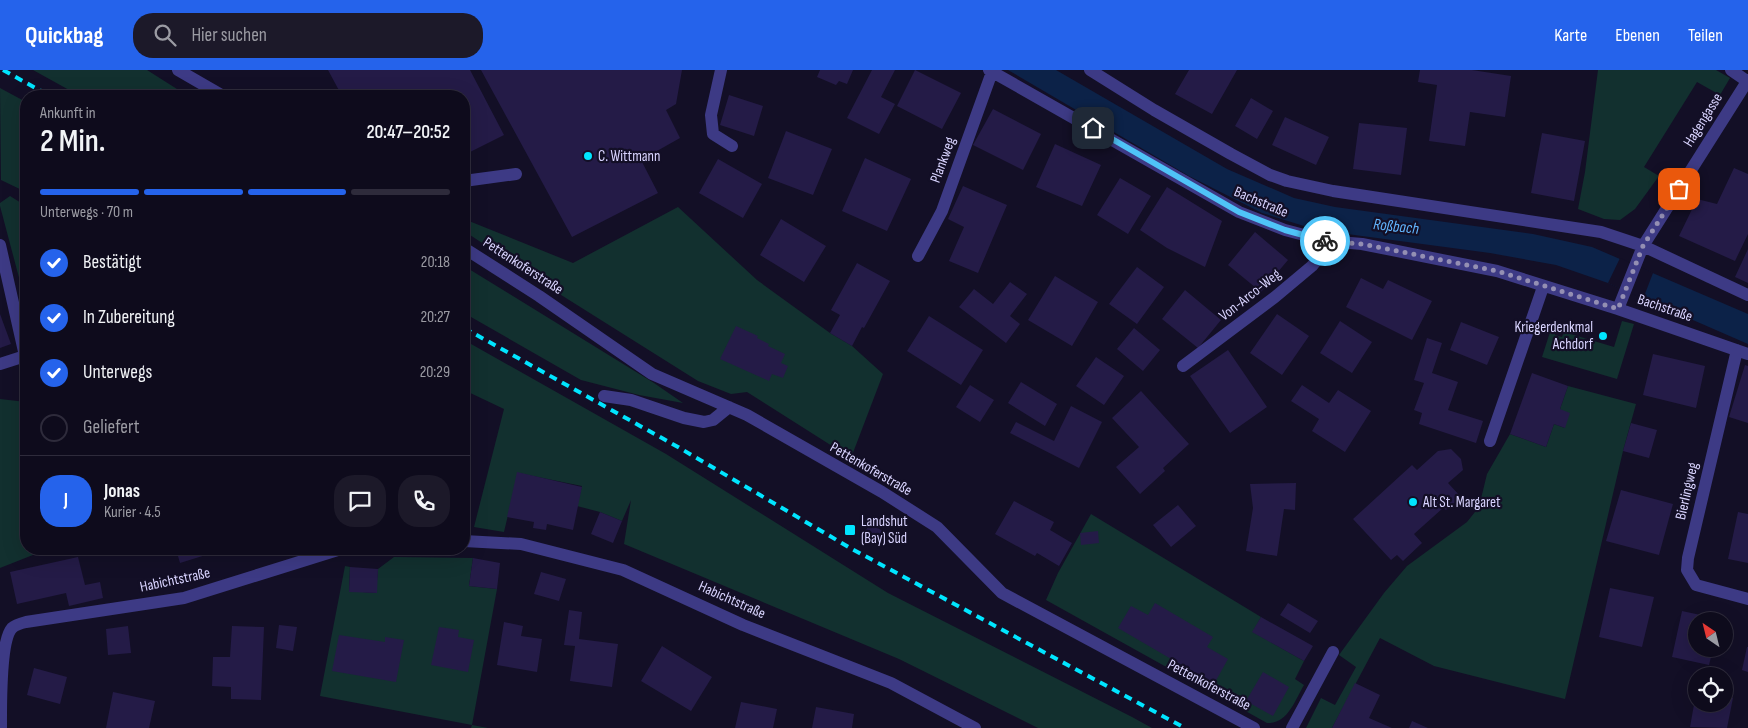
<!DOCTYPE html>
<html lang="de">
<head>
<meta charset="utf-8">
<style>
	:root { --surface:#0e0b1c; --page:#1c1929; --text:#f1f3f6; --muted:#9b9ba3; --line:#2e2b3b; --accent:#2563eb }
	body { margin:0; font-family:"Sofia Sans Condensed",sans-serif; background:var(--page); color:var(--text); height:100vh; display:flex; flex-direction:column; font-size:19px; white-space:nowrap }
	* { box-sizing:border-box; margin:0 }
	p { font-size:16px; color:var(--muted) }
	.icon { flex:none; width:28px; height:28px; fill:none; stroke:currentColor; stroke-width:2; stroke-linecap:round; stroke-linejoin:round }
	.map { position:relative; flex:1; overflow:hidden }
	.side { position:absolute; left:20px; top:20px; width:450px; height:465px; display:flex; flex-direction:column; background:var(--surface); border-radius:20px; box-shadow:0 5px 20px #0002,0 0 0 1px var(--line) }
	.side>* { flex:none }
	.needle { width:32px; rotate:325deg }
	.buttons { position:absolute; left:1688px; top:542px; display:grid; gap:10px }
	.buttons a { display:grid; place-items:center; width:45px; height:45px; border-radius:50%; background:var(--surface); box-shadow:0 5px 20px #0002,0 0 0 1px var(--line); font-size:25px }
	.pin { position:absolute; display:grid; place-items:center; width:42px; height:42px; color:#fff; margin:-21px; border-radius:10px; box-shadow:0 2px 8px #0006 }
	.courier { position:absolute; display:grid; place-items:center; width:50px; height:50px; margin:-25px; border:4px solid #4fc3f7; border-radius:50%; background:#fff; color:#222; box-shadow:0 1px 6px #0007 }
	.overview em { font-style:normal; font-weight:600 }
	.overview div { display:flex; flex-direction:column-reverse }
	.overview { display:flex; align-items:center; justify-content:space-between; height:85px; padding:0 20px }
	h1 { font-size:32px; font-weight:600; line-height:38px }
	.bar { display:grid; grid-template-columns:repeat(4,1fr); gap:8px 5px; align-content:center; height:60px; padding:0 20px }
	.bar i { height:6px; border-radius:4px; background:var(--line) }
	.bar .selected { background:var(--accent) }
	.bar p { grid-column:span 4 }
	.line { display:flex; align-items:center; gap:12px; padding:0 20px; border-top:1px solid var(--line) }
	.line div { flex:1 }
	.round { display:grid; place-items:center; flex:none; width:52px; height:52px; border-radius:20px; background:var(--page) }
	ol { padding:0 20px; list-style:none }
	li { display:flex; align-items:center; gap:15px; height:55px }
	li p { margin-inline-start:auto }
	li .icon { padding:5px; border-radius:50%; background:var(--accent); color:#fff; stroke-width:4 }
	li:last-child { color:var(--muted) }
	li i { width:28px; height:28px; border:2px solid var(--line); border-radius:50% }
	header { display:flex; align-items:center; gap:30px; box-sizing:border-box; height:70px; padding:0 25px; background:var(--accent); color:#fff }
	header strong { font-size:24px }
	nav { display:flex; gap:28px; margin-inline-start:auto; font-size:18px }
	.search { width:350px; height:45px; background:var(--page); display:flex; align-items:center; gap:12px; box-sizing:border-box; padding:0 18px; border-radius:20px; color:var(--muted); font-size:19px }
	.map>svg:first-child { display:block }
	.green { fill:#12302f }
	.water { fill:#0c2248 }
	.pier { fill:#130f26 }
	.building { fill:#241b47 }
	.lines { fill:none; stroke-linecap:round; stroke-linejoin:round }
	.minor { stroke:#3d3a85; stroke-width:12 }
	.rail { stroke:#00e5ff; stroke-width:4; stroke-dasharray:8 6; stroke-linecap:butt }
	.done { stroke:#948fb3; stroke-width:5; stroke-dasharray:0 9 }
	.route { stroke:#4fc3f7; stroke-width:6 }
	.poi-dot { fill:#00e5ff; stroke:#130f26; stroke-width:2 }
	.labels { text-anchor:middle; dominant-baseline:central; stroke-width:4.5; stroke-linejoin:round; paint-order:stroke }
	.street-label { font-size:15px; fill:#d9d4ff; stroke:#130f26 }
	.poi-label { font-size:15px; fill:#d9d4ff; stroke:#130f26; text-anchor:start }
	.water-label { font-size:16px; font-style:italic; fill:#62b6ff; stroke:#130f26 }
</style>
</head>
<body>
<header>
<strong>Quickbag</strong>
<div class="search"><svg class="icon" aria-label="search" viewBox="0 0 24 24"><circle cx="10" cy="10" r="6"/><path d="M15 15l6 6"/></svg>Hier suchen</div>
<nav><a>Karte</a><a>Ebenen</a><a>Teilen</a></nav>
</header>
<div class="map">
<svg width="1748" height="658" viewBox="0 0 1748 658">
	<rect width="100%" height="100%" fill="#130f26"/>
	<path class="green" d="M33,0H147L188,26H80Z
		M1598,0H1716L1730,8L1720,25L1697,12L1644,97L1659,106L1635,139L1620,150L1604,149L1578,139L1585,102Z
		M0,18L26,32V122L1,110Z
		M10,126L26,136V234L0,136V133Z
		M678,137L757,210L830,263L852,276L883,304L851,388L747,322L731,324L698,311L550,218L464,161V149L573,193Z
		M464,196L654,313L683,333L639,325L581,310L464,243Z
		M1622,251L1634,254L1617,309L1542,287L1551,259L1556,260L1555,265L1562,267L1564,262L1614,277Z
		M464,270L666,384L888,523L1132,647L1152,658H1038L899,589L624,474L631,430L622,451L600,442L577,436L582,416L518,403L504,462L474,457L504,339L464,320Z
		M1568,316L1636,334L1623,381L1565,629L1434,596L1380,568L1332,658H1306L1321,628L1335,635L1356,597L1339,585L1384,523L1407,496L1467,452L1479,437L1487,404L1510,364L1546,377L1554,354L1565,358L1560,339Z
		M0,329L26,332V479H48L0,498Z
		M1091,444L1261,547L1253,562L1304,591L1295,609L1304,615C1295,630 1288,654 1267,653L1046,530L1058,503Z
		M394,487L473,488L469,516L497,519L472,655L488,658H471L472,655L320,626L345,496L350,497L349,521L376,523L378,499Z"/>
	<path class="water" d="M1008,0H1056L1227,99L1294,128L1335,137L1533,164L1592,177L1748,244V274L1608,213L1556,195L1490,183L1317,160L1262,143L1189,106Z"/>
	<path class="pier" d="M1620,188L1653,203L1643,229L1608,213Z"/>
	<path class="building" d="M328,0H470L504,65L464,85V26H342Z
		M481,0H682L676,34L666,40L680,68L641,90L658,123L572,167Z
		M820,0H853L847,14L839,11L836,15L817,7Z
		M872,0H895L881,27L895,34L879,64L847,48Z
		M915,0L961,23L942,59L897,36Z
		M1189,0H1237L1212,44L1175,24Z
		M1420,0H1472L1511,6L1505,47L1470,42L1465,76L1429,71L1437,15L1418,12Z
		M729,25L763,36L754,66L720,55Z
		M1251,28L1273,41L1257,69L1235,56Z
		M993,39L1041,64L1023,100L973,75Z
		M1285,47L1329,67L1316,95L1272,75Z
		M1359,53L1407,58L1401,105L1353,99Z
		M786,61L832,79L813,125L768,108Z
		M1542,63L1585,71L1574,131L1531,123Z
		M1055,74L1101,95L1082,136L1036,117Z
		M865,88L911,109L887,161L842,141Z
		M718,89L762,114L743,148L699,123Z
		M1734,98L1748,104V164L1735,191L1679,166L1697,129L1717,134Z
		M1120,108L1151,126L1128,164L1097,145Z
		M963,116L1007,135L978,203L949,191L964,157L948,149Z
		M1167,117L1222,151L1205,197L1167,178L1140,160Z
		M781,149L826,176L804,212L760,185Z
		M1255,162L1288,190L1261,222L1228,195Z
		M1748,179V213L1735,207Z
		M857,193L890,211L864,258L862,257L852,276L830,263L840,245L831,240Z
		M1137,197L1164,217L1137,254L1109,234Z
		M1055,206L1098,232L1072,276L1028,250Z
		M1361,208L1383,219L1388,210L1432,231L1412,270L1346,237Z
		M1010,212L1027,224L1010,246L1020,254L1006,273L959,237L974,219L993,234Z
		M1185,220L1221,250L1198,278L1162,249Z
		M0,244L11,274L0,278Z
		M1277,244L1309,266L1282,305L1250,283Z
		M929,246L983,280L961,315L907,281Z
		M1340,251L1372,272L1352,303L1320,283Z
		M1461,252L1499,267L1487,295L1450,280Z
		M736,256L758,266L757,268L769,274L768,276L785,284L781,293L788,296L783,308L772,304L769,311L720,289Z
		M1134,258L1160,280L1143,301L1117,279Z
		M1427,268L1442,273L1432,303L1458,312L1448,340L1483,351L1476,373L1419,354L1422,343L1414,340L1424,313L1414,310Z
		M1228,280L1267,337L1230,363L1190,306Z
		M1653,284L1705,296L1696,338L1643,325Z
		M1096,287L1124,306L1104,335L1076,316Z
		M1745,295L1748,296V353L1729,347Z
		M1532,303L1568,316L1560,339L1570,343L1565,358L1554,354L1546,377L1510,364Z
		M1021,312L1057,334L1045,356L1008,333Z
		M970,315L994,330L980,352L956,337Z
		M1302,315L1329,333L1338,320L1371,341L1345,382L1312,361L1319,349L1291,331Z
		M1141,321L1189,374L1163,398L1165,401L1140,424L1116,397L1139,377L1112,348Z
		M1071,336L1102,352L1079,398L1010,363L1016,352L1054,371Z
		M1631,353L1657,360L1649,388L1623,381Z
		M1451,379L1461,389L1463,400L1448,413L1461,427L1446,440L1443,438L1414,464L1422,473L1403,491L1397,485L1391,490L1353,449L1412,395L1417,400L1438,381Z
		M517,402L582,417L573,460L547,454L546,460L533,458L534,452L507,447Z
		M1296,413L1295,440L1284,439L1277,486L1246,481L1253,438L1250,414Z
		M1621,420L1673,434L1659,485L1606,471Z
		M1014,431L1054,452L1050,460L1072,473L1059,496L1037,483L1035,486L995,464Z
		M1178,435L1196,456L1171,477L1153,455Z
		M600,442L622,451L613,473L591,464Z
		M1738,442L1748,444V493L1728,489Z
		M870,454L892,466L889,472L866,460Z
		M1098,461L1099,473L1081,475L1080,463Z
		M176,479H225L180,493Z
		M78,487L85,515L100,512L103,528L69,536L66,523L17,534L10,502Z
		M473,488L500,493L497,519L469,516Z
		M350,497L378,499L377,523L349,522Z
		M541,502L566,509L559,531L534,524Z
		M1610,518L1654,527L1642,577L1599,567Z
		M1155,533L1213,567L1207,577L1228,589L1214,614L1118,558L1131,536L1148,545Z
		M1288,533L1318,551L1310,563L1280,545Z
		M569,540L582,542L579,569L618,574L612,617L570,611L575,576L564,575Z
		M1682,541L1719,549V551H1696V579H1713L1709,595L1672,587Z
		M1261,547L1313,576L1304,591L1252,562Z
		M504,552L523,556L521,566L542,569L537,602L497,595Z
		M279,555L297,557L293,581L276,578Z
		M128,556L131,583L108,585L106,559Z
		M232,556L264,557L261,630L231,629V617L212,616L213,587H230Z
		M439,557L459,560L458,567L474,570L468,602L431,595Z
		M339,565L385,572V567L404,570L396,612L332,601Z
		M662,576L712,607L691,641L641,611Z
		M1747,577H1748V602L1742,600Z
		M34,598L67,607L60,634L27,625Z
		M1263,602L1289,617L1273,646L1246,631Z
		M1355,613L1380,625L1369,648L1392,658H1332Z
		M113,622L155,631L149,658H106Z
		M1724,626L1733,628L1727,658L1690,657L1695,629L1696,634H1724Z
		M741,632L777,639L773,658H735Z
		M816,637L854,644L852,658H812Z
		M1412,651L1428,658H1409Z"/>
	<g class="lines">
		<path class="minor" d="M178,0L223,26
			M721,0L711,45L713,64L732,76
			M989,0L1239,142L1285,160L1327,171L1362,174L1497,201L1618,239L1748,284
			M1090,0L1154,40L1231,84L1270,105L1287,111L1333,121L1601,162L1643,176L1748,225
			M1731,0L1747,11
			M464,111L516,104
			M0,175L25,286L0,294
			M464,178L539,226L652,304L747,345L882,422L937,457L1002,523L1254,658
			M918,186L942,141L992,2
			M1618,239L1643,176L1748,10
			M1737,280L1688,488L1687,500L1696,515L1748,529
			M1183,296L1275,227L1312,196L1323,182L1327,171
			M604,326L631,330L684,348L704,352L713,350L729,337
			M1490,371L1543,217
			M464,471L521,474L623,500L743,555L891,613L975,658
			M1,658C1,638 0,571 12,558C15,555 22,553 26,552L184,528L341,479
			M1292,658L1333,582"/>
		<path class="rail" d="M3,0L50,26
			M464,258L678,377L852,479L1185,658"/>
	</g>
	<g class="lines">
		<path class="done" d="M1325,171L1362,174L1497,201L1618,239L1643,176L1679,119"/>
		<path class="route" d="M1093,58L1239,142L1285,160L1325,171"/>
	</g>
	<g class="poi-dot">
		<circle cx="588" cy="86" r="5"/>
		<circle cx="1603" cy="266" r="5"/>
		<circle cx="1413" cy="432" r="5"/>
		<rect x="844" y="454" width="12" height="12" rx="2.5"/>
	</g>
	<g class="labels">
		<g class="street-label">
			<text transform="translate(1703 50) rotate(-58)">Hagengasse</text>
			<text transform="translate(943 90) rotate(-70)">Plankweg</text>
			<text transform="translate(1261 132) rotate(23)">Bachstraße</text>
			<text transform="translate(523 196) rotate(33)">Pettenkoferstraße</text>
			<text transform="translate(1250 225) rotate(-38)">Von-Arco-Weg</text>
			<text transform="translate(1665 238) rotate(19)">Bachstraße</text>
			<text transform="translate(871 399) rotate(30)">Pettenkoferstraße</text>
			<text transform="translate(1687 421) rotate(-77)">Bierlingweg</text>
			<text transform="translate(175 510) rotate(-12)">Habichtstraße</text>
			<text transform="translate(732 530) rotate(24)">Habichtstraße</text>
			<text transform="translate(1209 615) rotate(28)">Pettenkoferstraße</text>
		</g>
		<g class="poi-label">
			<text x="598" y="86">C. Wittmann</text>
			<text x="1593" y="257" text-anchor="end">Kriegerdenkmal<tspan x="1593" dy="17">Achdorf</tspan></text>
			<text x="1423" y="432">Alt St. Margaret</text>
			<text x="861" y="451">Landshut<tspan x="861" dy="17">(Bay) Süd</tspan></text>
		</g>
		<g class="water-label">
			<text transform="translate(1396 157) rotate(6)">Roßbach</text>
		</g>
	</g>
</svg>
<div class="buttons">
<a><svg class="needle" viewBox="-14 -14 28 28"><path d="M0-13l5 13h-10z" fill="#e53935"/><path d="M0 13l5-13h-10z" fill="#9b9ba3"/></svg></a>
<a><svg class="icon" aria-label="locate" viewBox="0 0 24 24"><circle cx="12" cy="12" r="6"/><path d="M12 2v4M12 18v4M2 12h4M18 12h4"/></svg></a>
</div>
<div class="pin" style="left:1679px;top:119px;background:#ea580c"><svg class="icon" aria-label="bag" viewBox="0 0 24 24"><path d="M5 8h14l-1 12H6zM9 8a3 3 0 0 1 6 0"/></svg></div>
<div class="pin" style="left:1093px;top:58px;background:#1f2937"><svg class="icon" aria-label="home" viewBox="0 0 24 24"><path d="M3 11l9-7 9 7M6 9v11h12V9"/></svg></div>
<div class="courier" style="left:1325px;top:171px"><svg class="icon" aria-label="bike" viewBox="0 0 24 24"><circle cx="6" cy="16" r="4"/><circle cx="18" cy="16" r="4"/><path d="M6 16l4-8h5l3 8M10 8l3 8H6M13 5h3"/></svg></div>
<section class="side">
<div class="overview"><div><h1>2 Min.</h1><p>Ankunft in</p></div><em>20:47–20:52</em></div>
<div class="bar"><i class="selected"></i><i class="selected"></i><i class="selected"></i><i></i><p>Unterwegs · 70 m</p></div>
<ol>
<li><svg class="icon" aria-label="check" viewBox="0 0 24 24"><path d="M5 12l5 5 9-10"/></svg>Bestätigt<p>20:18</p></li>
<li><svg class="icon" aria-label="check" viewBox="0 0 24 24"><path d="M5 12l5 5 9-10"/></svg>In Zubereitung<p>20:27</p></li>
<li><svg class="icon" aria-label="check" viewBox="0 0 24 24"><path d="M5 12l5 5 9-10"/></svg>Unterwegs<p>20:29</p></li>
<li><i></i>Geliefert</li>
</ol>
<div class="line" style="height:90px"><b class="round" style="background:var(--accent);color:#fff">J</b><div><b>Jonas</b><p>Kurier · 4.5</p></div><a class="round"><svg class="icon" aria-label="chat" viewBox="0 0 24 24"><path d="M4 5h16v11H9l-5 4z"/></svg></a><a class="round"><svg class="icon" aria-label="phone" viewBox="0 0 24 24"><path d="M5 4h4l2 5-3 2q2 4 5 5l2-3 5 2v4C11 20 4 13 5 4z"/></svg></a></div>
</section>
</div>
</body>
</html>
